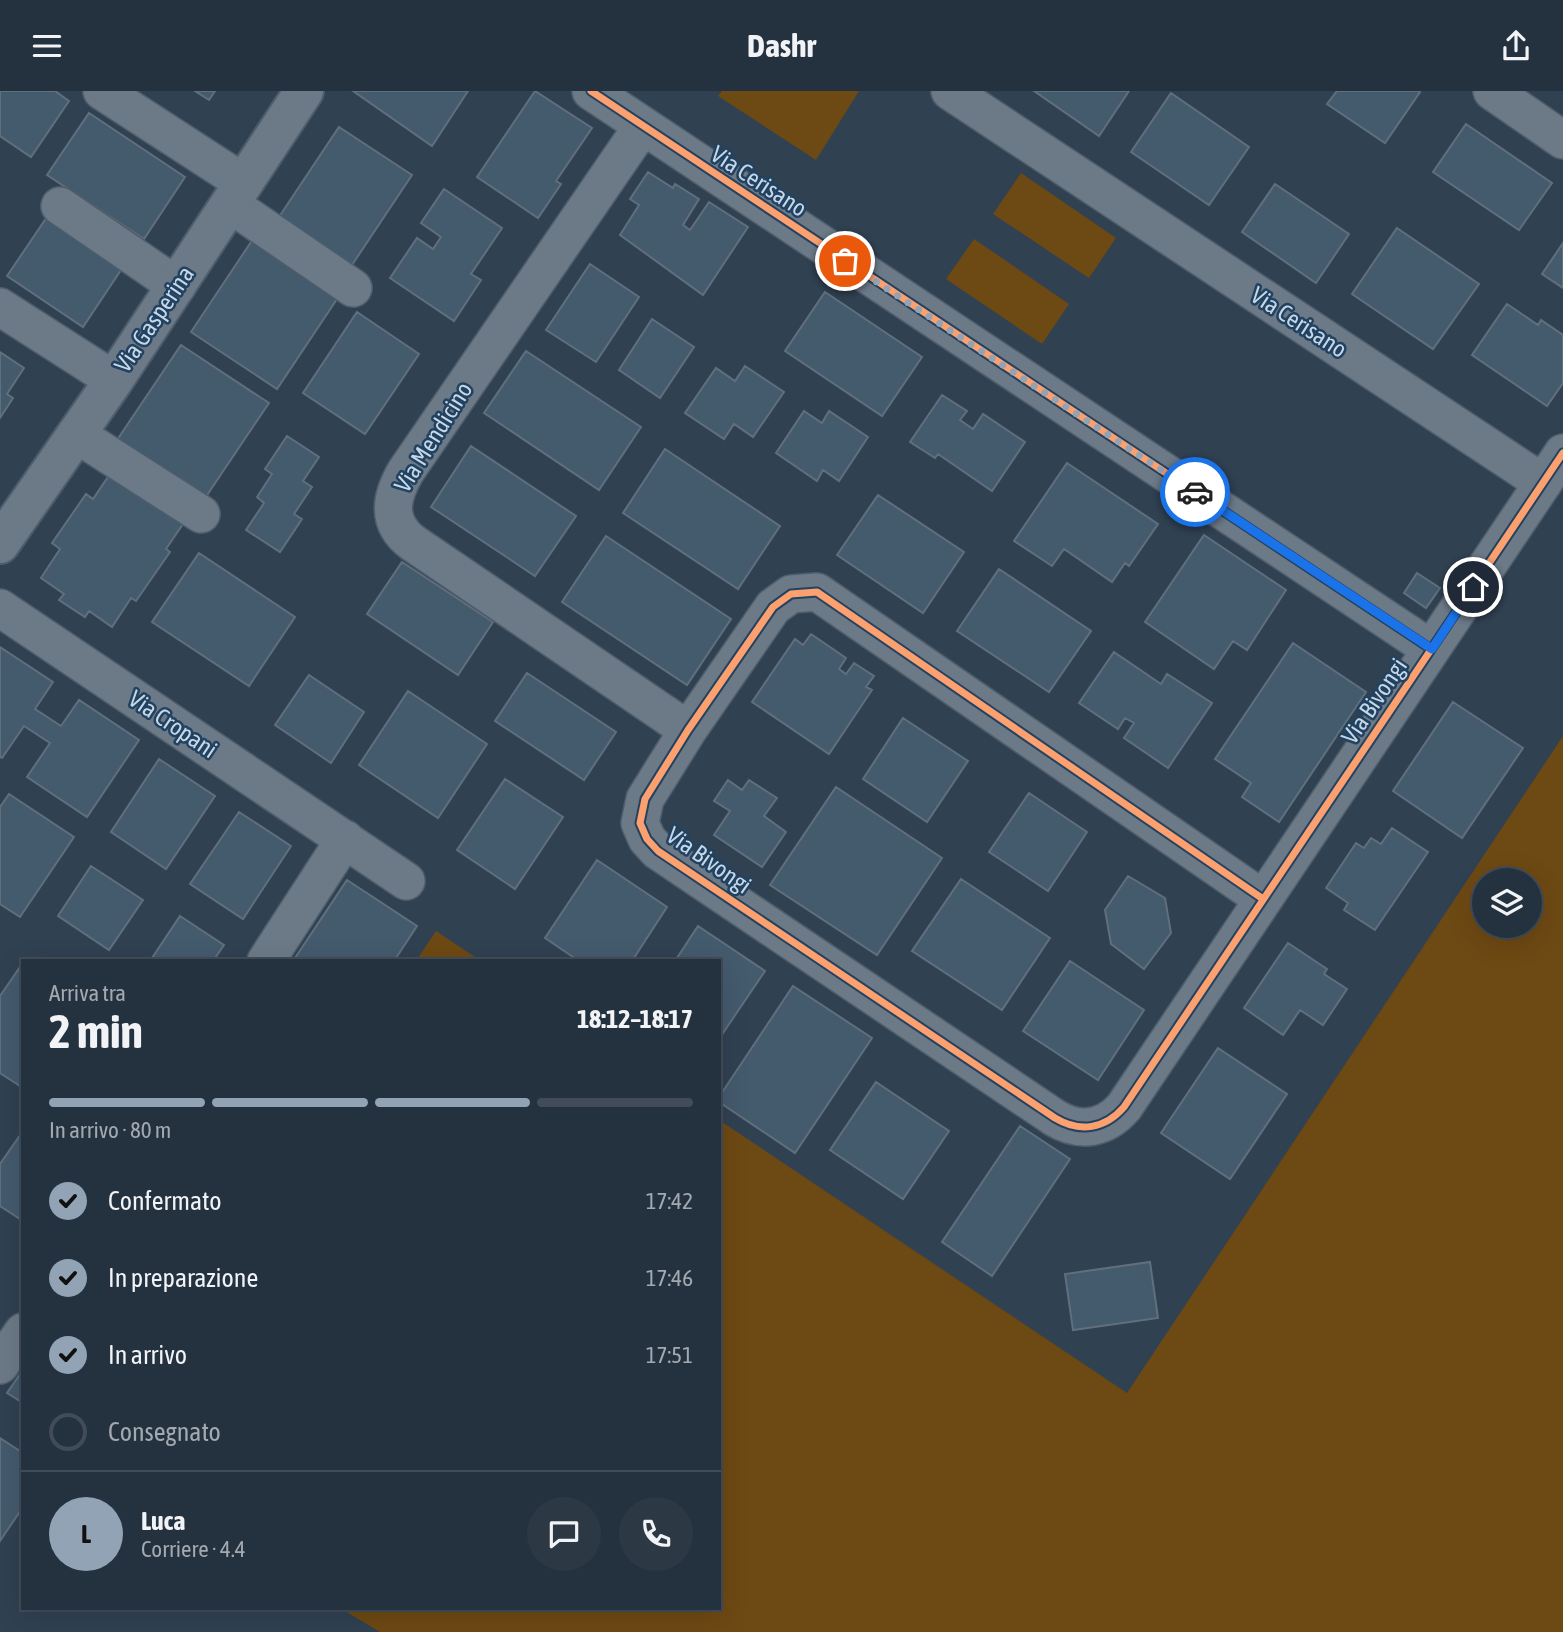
<!DOCTYPE html>
<html lang="it">
<head>
<meta charset="utf-8">
<style>
	:root { --surface:#24313e; --page:#2c3945; --text:#f1f3f6; --muted:#a3a9b0; --line:#414c58; --accent:#91a3b5 }
	body { margin:0; font-family:"Asap Condensed",sans-serif; background:var(--page); color:var(--text); height:100vh; display:flex; flex-direction:column; font-size:26px; white-space:nowrap }
	* { box-sizing:border-box; margin:0 }
	p { font-size:23px; color:var(--muted) }
	.icon { flex:none; width:38px; height:38px; fill:none; stroke:currentColor; stroke-width:2; stroke-linecap:round; stroke-linejoin:round }
	.map { position:relative; flex:1; overflow:hidden }
	.side { position:absolute; left:21px; top:868px; width:700px; height:651px; display:flex; flex-direction:column; background:var(--surface); border-radius:0px; box-shadow:0 7px 28px #0002,0 0 0 2px var(--line) }
	.side>* { flex:none }
	.tools { position:absolute; left:1472px; top:777px; display:grid; gap:14px }
	.tools a { display:grid; place-items:center; width:70px; height:70px; border-radius:50%; background:var(--surface); box-shadow:0 7px 28px #0002,0 0 0 2px var(--line); font-size:35px }
	.pin { position:absolute; display:grid; place-items:center; width:60px; height:60px; color:#fff; margin:-30px; border:4px solid #fff; border-radius:50%; box-shadow:0 2px 7px #0007 }
	.courier { position:absolute; display:grid; place-items:center; width:70px; height:70px; margin:-35px; border:5px solid #1a73e8; border-radius:50%; background:#fff; color:#222; box-shadow:0 2px 9px #0007 }
	.overview em { font-style:normal; font-weight:700 }
	.overview div { display:flex; flex-direction:column-reverse }
	.overview { display:flex; align-items:center; justify-content:space-between; height:119px; padding:0 28px }
	h1 { font-size:46px; font-weight:700; line-height:52px }
	.bar { display:grid; grid-template-columns:repeat(4,1fr); gap:10px 7px; align-content:center; height:84px; padding:0 28px }
	.bar i { height:9px; border-radius:5px; background:var(--line) }
	.bar .current { background:var(--accent) }
	.bar p { grid-column:span 4 }
	.line { display:flex; align-items:center; gap:18px; padding:0 28px; border-top:2px solid var(--line) }
	.line div { flex:1 }
	.round { display:grid; place-items:center; flex:none; width:74px; height:74px; border-radius:37px; background:var(--page) }
	ol { padding:0 28px; list-style:none }
	li { display:flex; align-items:center; gap:21px; height:77px }
	li p { margin-inline-start:auto }
	li .icon { padding:7px; border-radius:50%; background:var(--accent); color:#111; stroke-width:4 }
	li:last-child { color:var(--muted) }
	li i { width:38px; height:38px; border:4px solid var(--line); border-radius:50% }
	header { display:flex; justify-content:space-between; align-items:center; height:91px; padding:0 28px; background:var(--surface); font-size:32px; font-weight:700 }
	.map>svg:first-child { display:block }
	.green { fill:#6d4913; fill-rule:evenodd }
	.building { fill:#445a6d; stroke:#606f7d; stroke-width:2 }
	.lines { fill:none; stroke-linecap:round; stroke-linejoin:round }
	.minor-casing { stroke:#4e5d6b; stroke-width:40 }
	.tertiary-casing { stroke:#4e5d6b; stroke-width:42 }
	.minor { stroke:#6c7987; stroke-width:37 }
	.tertiary { stroke:#6c7987; stroke-width:38 }
	.cycleway-casing { stroke:#224260; stroke-width:11 }
	.cycleway { stroke:#fca06f; stroke-width:7 }
	.done { stroke:#91a3b5; stroke-width:7; stroke-dasharray:0 12.6 }
	.route { stroke:#1a73e8; stroke-width:9 }
	.labels { text-anchor:middle; dominant-baseline:central; stroke-width:5; stroke-linejoin:round; paint-order:stroke }
	.street-label { font-size:24px; fill:#c5d8ea; stroke:#224260 }
</style>
</head>
<body>
<header><svg class="icon" aria-label="menu" viewBox="0 0 24 24"><path d="M4 6h16M4 12h16M4 18h16"/></svg>Dashr<svg class="icon" aria-label="share" viewBox="0 0 24 24"><path d="M12 15V3M7 8l5-5 5 5M5 13v7h14v-7"/></svg></header>
<div class="map">
<svg width="1563" height="1541" viewBox="0 0 1563 1541">
	<rect width="100%" height="100%" fill="#304152"/>
	<path class="green" d="M722,0H859L816,69L718,5Z
		M1021,82L1116,147L1089,187L993,123Z
		M974,148L1069,213L1042,253L946,188Z
		M1563,645V1541H380L340,1517H719V1029L1127,1302ZM1484,789H1530V835H1484Z
		M436,840L481,870H416Z"/>
	<path class="building" d="M0,0H55L69,10L31,66L0,45Z
		M195,0H215L209,9Z
		M353,0H468L432,55Z
		M535,0L592,37L556,90L561,93L538,127L477,86Z
		M1034,0H1129L1099,45Z
		M1337,0H1419L1420,1L1385,52L1327,13Z
		M1171,2L1249,56L1209,114L1131,61Z
		M89,22L185,86L144,148L47,84Z
		M1466,33L1552,92L1519,139L1433,81Z
		M339,36L412,84L350,177L277,129Z
		M648,81L673,97L675,93L699,108L683,134L690,139L709,111L748,136L703,204L620,144L639,114L630,108Z
		M1275,93L1349,143L1316,192L1242,141Z
		M444,98L502,137L471,183L481,189L454,230L390,187L417,147L433,158L441,146L421,132Z
		M49,123L125,173L83,236L7,185Z
		M1397,137L1479,193L1433,258L1352,203Z
		M257,142L343,199L277,298L191,241Z
		M1563,152V197L1542,183Z
		M590,173L639,206L596,271L546,239Z
		M825,201L922,266L882,325L785,260Z
		M1507,213L1538,234L1541,229L1563,244V292L1547,315L1472,264Z
		M357,221L419,263L365,343L303,302Z
		M652,228L694,256L660,307L619,279Z
		M181,254L269,312L203,410L115,352Z
		M526,260L641,336L599,399L484,322Z
		M0,261L24,277L7,303L13,307L0,327Z
		M745,275L784,301L753,346L734,333L724,348L685,322L716,277L735,290Z
		M942,304L967,320L960,329L973,338L983,323L1025,351L992,400L938,363L935,367L910,351Z
		M804,320L822,332L829,320L868,346L839,390L823,379L817,390L776,362Z
		M287,345L319,366L303,390L312,396L294,423L302,428L280,461L246,439L264,412L257,406L272,383L265,378Z
		M471,355L576,425L535,485L431,416Z
		M665,358L780,435L738,498L623,422Z
		M1067,372L1158,433L1129,475L1125,472L1112,491L1064,458L1052,475L1014,450Z
		M112,380L185,430L166,458L170,461L136,510L131,507L112,536L89,520L85,526L59,509L64,503L41,487L60,458L52,452L86,403L93,408Z
		M878,404L964,461L923,522L837,464Z
		M1204,444L1286,499L1247,559L1233,550L1214,578L1145,531Z
		M606,445L731,528L687,594L562,511Z
		M199,462L295,526L249,595L152,531Z
		M402,471L493,531L458,584L367,523Z
		M999,478L1091,540L1049,601L957,540Z
		M1417,482L1440,497L1426,517L1404,502Z
		M811,543L846,567L839,578L846,583L854,572L874,585L866,596L872,599L829,663L752,611L795,548L803,554Z
		M1293,552L1366,601L1279,731L1242,706L1251,692L1215,668Z
		M0,556L53,591L35,618L61,635L79,609L139,649L87,726L27,686L50,652L24,635L2,667L0,666Z
		M1114,561L1161,593L1167,583L1212,612L1168,677L1124,647L1134,632L1125,627L1118,638L1079,612Z
		M527,582L616,641L584,689L495,630Z
		M309,584L364,621L331,672L275,634Z
		M408,600L487,653L438,727L359,674Z
		M1453,611L1523,657L1462,747L1393,700Z
		M903,627L968,670L927,731L863,688Z
		M159,668L215,705L166,778L111,741Z
		M505,688L563,726L515,798L457,759Z
		M728,689L742,699L749,689L777,707L764,725L786,741L762,776L714,744L730,720L714,710Z
		M836,696L942,767L877,864L770,794Z
		M1029,702L1087,741L1048,800L989,761Z
		M9,703L74,746L20,826L0,813V716Z
		M239,721L291,755L243,828L190,793Z
		M1392,737L1428,761L1375,839L1344,819L1348,812L1326,797L1356,752L1364,757L1371,747L1381,753Z
		M597,769L667,816L632,870H579L545,847Z
		M91,775L143,809L109,859L58,825Z
		M1128,785L1165,807L1171,842L1144,878L1111,853L1105,819Z
		M961,788L1050,847L1002,919L912,860Z
		M347,789L417,835L394,870H293Z
		M180,825L224,854L213,870H150Z
		M698,835L765,880L719,948V870H675Z
		M1288,852L1327,878L1324,883L1347,898L1323,934L1300,919L1283,944L1244,917Z
		M1070,870L1144,919L1098,989L1023,940Z
		M22,873L23,874V997L0,982V905Z
		M793,895L872,947L795,1062L719,1011V1006Z
		M1218,957L1287,1003L1230,1088L1161,1042Z
		M876,991L949,1040L903,1108L830,1059Z
		M1020,1035L1070,1068L992,1185L942,1151Z
		M23,1040V1130L0,1115V1073Z
		M1150,1171L1158,1227L1073,1239L1065,1183Z
		M23,1279V1312L7,1302Z
		M0,1347L23,1362V1416L0,1450Z"/>
	<g class="lines">
		<g class="minor-casing">
			<path id="minor" d="M102,0L244,92
				M591,0L1431,558
				M950,0L1543,392
				M1492,0L1563,49
				M642,36L406,380C390,407 386,432 413,452L688,639
				M230,113L353,197
				M60,115L177,195
				M0,216L114,289
				M76,343L201,423
				M0,517L406,790
				M1263,808L817,501L791,503L773,516L688,639L645,708L640,732L647,748L658,760L1055,1027C1080,1042 1105,1038 1124,1016L1563,362
				M266,870L345,748
				M0,1274L23,1241"/>
		</g>
		<g class="tertiary-casing">
			<path id="tertiary" d="M0,453L114,289L304,0"/>
		</g>
		<use href="#minor" class="minor"/>
		<use href="#tertiary" class="tertiary"/>
		<g class="cycleway-casing">
			<path id="cycleway" d="M591,0L1431,558
				M1263,808L817,501L791,503L773,516L688,639L645,708L640,732L647,748L658,760L1055,1027C1080,1042 1105,1038 1124,1016L1563,362"/>
		</g>
		<use href="#cycleway" class="cycleway"/>
	</g>
	<g class="lines">
		<path class="done" d="M845,170L1195,401"/>
		<path class="route" d="M1195,401L1432,558L1473,496"/>
	</g>
	<g class="labels">
		<g class="street-label">
			<text transform="translate(759 90) rotate(33)">Via Cerisano</text>
			<text transform="translate(154 228) rotate(-56)">Via Gasperina</text>
			<text transform="translate(1299 231) rotate(33)">Via Cerisano</text>
			<text transform="translate(433 346) rotate(-58)">Via Mendicino</text>
			<text transform="translate(1374 610) rotate(-56)">Via Bivongi</text>
			<text transform="translate(173 633) rotate(34)">Via Cropani</text>
			<text transform="translate(709 769) rotate(35)">Via Bivongi</text>
		</g>
	</g>
</svg>
<div class="tools">
<a><svg class="icon" aria-label="layers" viewBox="0 0 24 24"><path d="M12 4l9 5-9 5-9-5zM3 14l9 5 9-5"/></svg></a>
</div>
<div class="pin" style="left:845px;top:170px;background:#ea580c"><svg class="icon" aria-label="bag" viewBox="0 0 24 24"><path d="M5 8h14l-1 12H6zM9 8a3 3 0 0 1 6 0"/></svg></div>
<div class="pin" style="left:1473px;top:496px;background:#1f2937"><svg class="icon" aria-label="home" viewBox="0 0 24 24"><path d="M3 11l9-7 9 7M6 9v11h12V9"/></svg></div>
<div class="courier" style="left:1195px;top:401px"><svg class="icon" aria-label="car" viewBox="0 0 24 24"><path d="M5 17H2v-5l4-1 3-4h7l3 4 3 1v5h-3M9 17h6M6 11h13"/><circle cx="7" cy="17" r="2"/><circle cx="17" cy="17" r="2"/></svg></div>
<section class="side">
<div class="overview"><div><h1>2 min</h1><p>Arriva tra</p></div><em>18:12–18:17</em></div>
<div class="bar"><i class="current"></i><i class="current"></i><i class="current"></i><i></i><p>In arrivo · 80 m</p></div>
<ol>
<li><svg class="icon" aria-label="check" viewBox="0 0 24 24"><path d="M5 12l5 5 9-10"/></svg>Confermato<p>17:42</p></li>
<li><svg class="icon" aria-label="check" viewBox="0 0 24 24"><path d="M5 12l5 5 9-10"/></svg>In preparazione<p>17:46</p></li>
<li><svg class="icon" aria-label="check" viewBox="0 0 24 24"><path d="M5 12l5 5 9-10"/></svg>In arrivo<p>17:51</p></li>
<li><i></i>Consegnato</li>
</ol>
<div class="line" style="height:126px"><b class="round" style="background:var(--accent);color:#111">L</b><div><b>Luca</b><p>Corriere · 4.4</p></div><a class="round"><svg class="icon" aria-label="chat" viewBox="0 0 24 24"><path d="M4 5h16v11H9l-5 4z"/></svg></a><a class="round"><svg class="icon" aria-label="phone" viewBox="0 0 24 24"><path d="M5 4h4l2 5-3 2q2 4 5 5l2-3 5 2v4C11 20 4 13 5 4z"/></svg></a></div>
</section>
</div>
</body>
</html>
